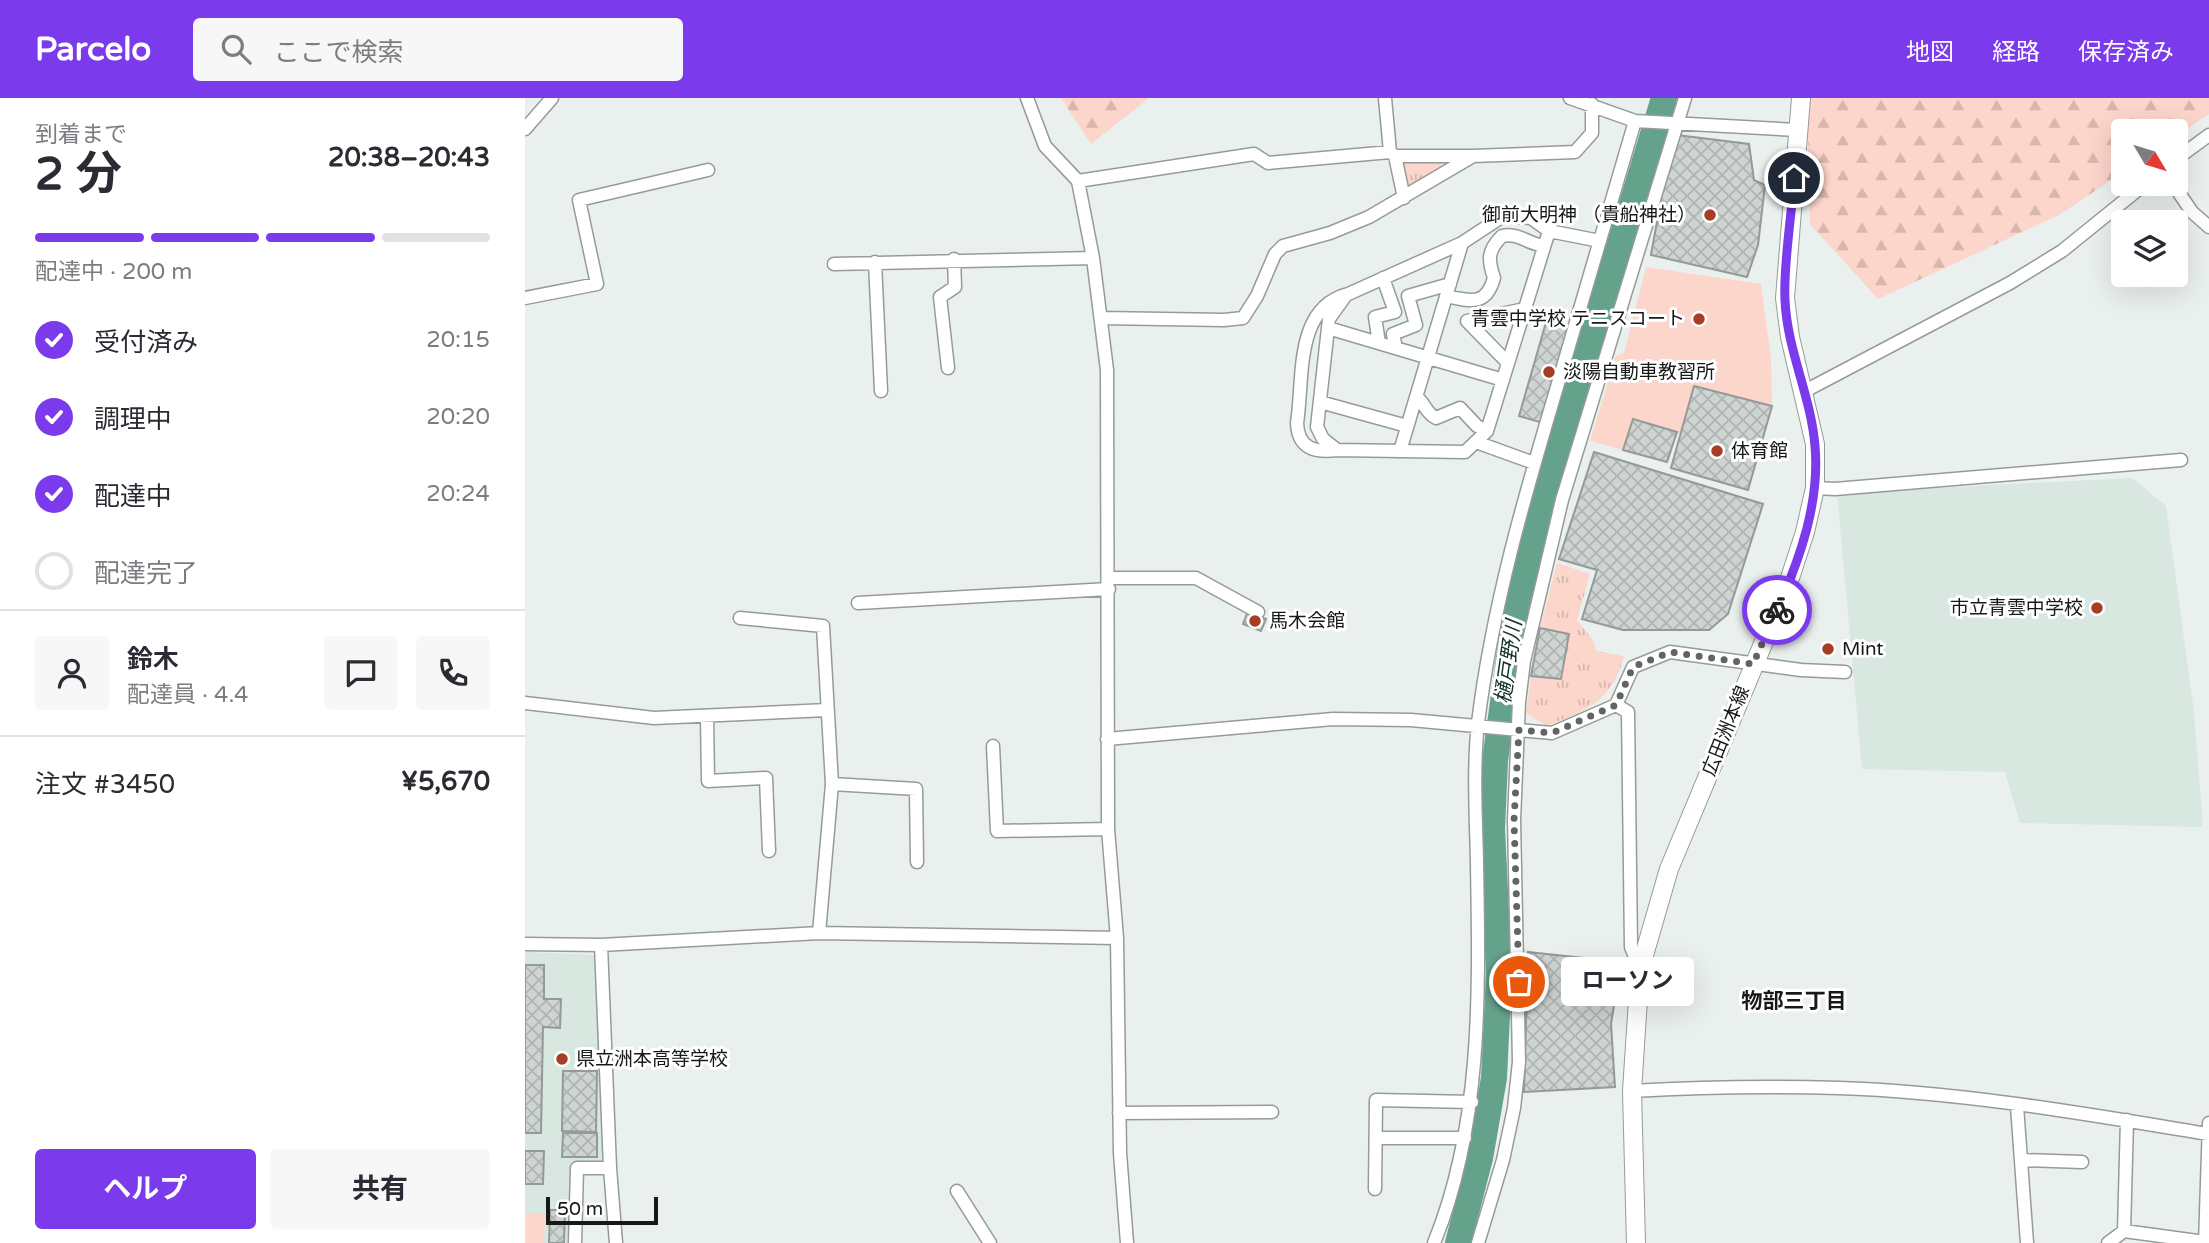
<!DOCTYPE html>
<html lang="ja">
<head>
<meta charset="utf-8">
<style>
	:root { --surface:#fff; --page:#f7f7f7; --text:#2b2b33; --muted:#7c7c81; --line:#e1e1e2; --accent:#7c3aed }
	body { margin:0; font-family:"Varela Round","Noto Sans JP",sans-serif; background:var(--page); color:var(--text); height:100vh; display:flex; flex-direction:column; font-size:26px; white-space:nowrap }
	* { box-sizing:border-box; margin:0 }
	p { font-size:23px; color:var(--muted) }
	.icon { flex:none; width:38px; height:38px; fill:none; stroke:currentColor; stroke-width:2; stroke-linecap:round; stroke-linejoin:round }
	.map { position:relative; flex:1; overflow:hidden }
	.panel { display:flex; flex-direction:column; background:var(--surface); width:525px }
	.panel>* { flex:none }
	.needle { width:46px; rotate:128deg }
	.tools { position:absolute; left:1586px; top:21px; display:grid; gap:14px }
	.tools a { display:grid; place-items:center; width:77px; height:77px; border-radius:7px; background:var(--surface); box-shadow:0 7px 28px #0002; font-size:35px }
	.scale { position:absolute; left:21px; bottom:18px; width:112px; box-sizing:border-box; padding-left:7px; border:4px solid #171918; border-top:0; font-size:19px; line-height:24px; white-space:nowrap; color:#171918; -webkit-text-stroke:5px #fff; paint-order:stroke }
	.pin { position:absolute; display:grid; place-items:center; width:60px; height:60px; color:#fff; margin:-30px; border:4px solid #fff; border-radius:50%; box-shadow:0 2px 7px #0007 }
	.courier { position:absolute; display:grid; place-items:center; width:70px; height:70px; margin:-35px; border:5px solid #7c3aed; border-radius:50%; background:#fff; color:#222; box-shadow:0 2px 9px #0007 }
	.bubble { position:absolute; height:49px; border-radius:7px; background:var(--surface); box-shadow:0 7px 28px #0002; font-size:23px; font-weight:700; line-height:49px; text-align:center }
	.head em { font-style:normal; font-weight:700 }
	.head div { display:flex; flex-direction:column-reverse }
	.head { display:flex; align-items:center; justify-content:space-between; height:119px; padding:0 35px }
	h1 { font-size:46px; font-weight:700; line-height:52px }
	.bar { display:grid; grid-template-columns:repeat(4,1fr); gap:10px 7px; align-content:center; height:84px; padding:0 35px }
	.bar i { height:9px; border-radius:5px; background:var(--line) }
	.bar .selected { background:var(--accent) }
	.bar p { grid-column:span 4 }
	.line { display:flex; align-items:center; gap:18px; padding:0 35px; border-top:2px solid var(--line) }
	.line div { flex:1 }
	.round { display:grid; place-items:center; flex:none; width:74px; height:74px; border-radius:7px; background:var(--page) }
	ol { padding:0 35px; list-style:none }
	li { display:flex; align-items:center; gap:21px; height:77px }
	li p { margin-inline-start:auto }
	li .icon { padding:7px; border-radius:50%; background:var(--accent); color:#fff; stroke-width:4 }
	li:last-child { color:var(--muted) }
	li i { width:38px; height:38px; border:4px solid var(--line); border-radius:50% }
	.action { display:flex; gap:14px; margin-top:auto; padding:14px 35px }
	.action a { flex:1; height:80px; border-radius:7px; background:var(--accent); color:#fff; font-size:28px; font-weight:700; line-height:80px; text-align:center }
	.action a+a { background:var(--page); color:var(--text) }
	header { display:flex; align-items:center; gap:42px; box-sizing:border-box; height:98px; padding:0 35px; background:var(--accent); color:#fff }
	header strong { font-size:33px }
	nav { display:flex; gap:38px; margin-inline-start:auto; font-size:24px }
	.search { width:490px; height:63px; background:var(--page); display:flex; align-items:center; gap:18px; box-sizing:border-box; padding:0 24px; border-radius:7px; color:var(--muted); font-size:26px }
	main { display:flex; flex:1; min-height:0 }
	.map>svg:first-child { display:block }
	.built { fill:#d8e7e0 }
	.grass { fill:url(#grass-tufts) }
	.forest { fill:url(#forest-firs) }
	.pitch { fill:#fcd5cb }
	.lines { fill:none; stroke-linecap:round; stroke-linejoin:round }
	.river { stroke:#65a28b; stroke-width:26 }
	.building { fill:url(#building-cross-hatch); stroke:#949a97; stroke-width:2 }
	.minor-casing { stroke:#959b98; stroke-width:15 }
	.secondary-casing { stroke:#959b98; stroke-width:20 }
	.minor { stroke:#fff; stroke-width:12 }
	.secondary { stroke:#fff; stroke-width:18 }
	.done { stroke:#616463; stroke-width:7; stroke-dasharray:0 12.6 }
	.route { stroke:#7c3aed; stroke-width:9 }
	.poi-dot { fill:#a63e23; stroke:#fff; stroke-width:2.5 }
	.labels { text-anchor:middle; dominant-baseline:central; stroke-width:6; stroke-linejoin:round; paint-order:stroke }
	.poi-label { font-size:19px; fill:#171918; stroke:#fff; text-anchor:start }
	.street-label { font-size:19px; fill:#171918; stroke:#fff }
	.water-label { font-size:21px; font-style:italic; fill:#123025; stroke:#fff }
	.neighbourhood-label { font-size:21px; font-weight:bold; fill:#171918; stroke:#fff }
</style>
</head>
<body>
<header>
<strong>Parcelo</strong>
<div class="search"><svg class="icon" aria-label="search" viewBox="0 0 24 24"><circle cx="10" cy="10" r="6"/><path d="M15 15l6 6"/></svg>ここで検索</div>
<nav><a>地図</a><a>経路</a><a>保存済み</a></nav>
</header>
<main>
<section class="panel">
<div class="head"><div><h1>2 分</h1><p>到着まで</p></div><em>20:38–20:43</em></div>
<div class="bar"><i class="selected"></i><i class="selected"></i><i class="selected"></i><i></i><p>配達中 · 200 m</p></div>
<ol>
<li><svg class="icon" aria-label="check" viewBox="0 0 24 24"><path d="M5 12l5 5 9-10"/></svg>受付済み<p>20:15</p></li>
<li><svg class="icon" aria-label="check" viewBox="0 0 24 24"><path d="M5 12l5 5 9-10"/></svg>調理中<p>20:20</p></li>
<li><svg class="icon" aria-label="check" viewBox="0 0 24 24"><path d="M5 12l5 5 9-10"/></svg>配達中<p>20:24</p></li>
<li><i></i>配達完了</li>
</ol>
<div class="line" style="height:126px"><a class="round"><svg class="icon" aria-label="person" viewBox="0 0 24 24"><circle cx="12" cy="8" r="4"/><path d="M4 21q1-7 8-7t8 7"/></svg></a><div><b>鈴木</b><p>配達員 · 4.4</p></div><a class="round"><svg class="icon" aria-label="chat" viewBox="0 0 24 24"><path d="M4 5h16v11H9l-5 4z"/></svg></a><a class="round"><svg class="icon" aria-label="phone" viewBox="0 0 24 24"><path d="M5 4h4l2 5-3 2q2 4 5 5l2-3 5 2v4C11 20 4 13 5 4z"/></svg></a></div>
<div class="line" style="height:91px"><div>注文 #3450</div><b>¥5,670</b></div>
<div class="action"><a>ヘルプ</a><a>共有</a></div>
</section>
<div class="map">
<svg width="1684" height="1145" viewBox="0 0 1684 1145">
	<defs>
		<pattern id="grass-tufts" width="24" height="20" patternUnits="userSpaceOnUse" patternTransform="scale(1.75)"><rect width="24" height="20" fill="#fcd5cb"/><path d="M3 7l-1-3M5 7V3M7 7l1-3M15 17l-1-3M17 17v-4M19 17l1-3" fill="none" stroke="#d7b6ae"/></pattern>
		<pattern id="forest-firs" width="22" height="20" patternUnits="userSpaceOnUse" patternTransform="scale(1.75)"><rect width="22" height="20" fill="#fcd5cb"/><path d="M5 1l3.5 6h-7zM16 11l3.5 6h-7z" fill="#d7b6ae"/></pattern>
		<pattern id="building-cross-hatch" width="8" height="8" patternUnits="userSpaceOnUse" patternTransform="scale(1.75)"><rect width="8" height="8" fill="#ced4d1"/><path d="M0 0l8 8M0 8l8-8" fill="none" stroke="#b0b5b3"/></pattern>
	</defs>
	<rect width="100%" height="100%" fill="#eaf0ed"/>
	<path class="built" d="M1607,380L1641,408L1669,614L1678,729L1495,725L1480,674L1337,671L1312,395Z
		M0,854L72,857L78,1065H48L46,1145H0Z"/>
	<path class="grass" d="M933,63L882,90L877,64Z
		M1032,465L1065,476L1052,522L1069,544L1071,553L1099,558C1087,604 1063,611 1022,628L1001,615L1006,578L1036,580L1044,536L1015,530Z"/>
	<path class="forest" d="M536,0H624L566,46Z
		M1282,0H1684V16L1650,39V33H1598V74L1534,117L1353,201L1285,126Z"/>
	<path class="pitch" d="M1121,169L1236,186L1246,261L1247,308L1169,288L1155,336L1109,321L1098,352L1065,343L1091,258L1099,255Z
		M0,1115H20L19,1145H0Z"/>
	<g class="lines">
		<path class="river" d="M933,1145L955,1060L969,980L974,876L967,731L970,663L991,509L1030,360L1139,0"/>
	</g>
	<path class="building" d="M1152,37L1224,46L1229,82L1240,87L1233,147L1222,179L1126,157L1142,67Z
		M1022,221L1053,229L1025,327L994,318Z
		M1169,288L1247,308L1223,392L1146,370Z
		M1108,321L1152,334L1142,364L1098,352Z
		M1069,354L1238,406L1203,516L1184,532H1098L1057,521L1072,472L1034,461Z
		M723,513L741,521L736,533L718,526Z
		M1015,530L1044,536L1036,581L1006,578Z
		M1003,854L1096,864L1086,926L1090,989L999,994Z
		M0,867H19V901H36L35,930L18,929L16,1035H0Z
		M38,973H72L71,1034L37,1033Z
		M38,1035H72V1059H37Z
		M0,1053H19L18,1086H0Z
		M25,1112H40L39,1145H24Z"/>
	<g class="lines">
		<g class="minor-casing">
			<path id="minor" d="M502,0L520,48L553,83L568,160L582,272L583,731L592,840L595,1055L602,1145
				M860,0L865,54
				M1045,0L1110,23L1273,32
				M0,31L27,0
				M870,58L879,100
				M1650,62L1684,37
				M553,83L729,56L743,65L865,54L870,58H948
				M1648,86L1667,114L1684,129
				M1024,133L962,333L940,354L812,352L798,341L792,329L804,221L821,197L937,145L978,118L1006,120L1024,133L1075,143
				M350,164L356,293
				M309,166L568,160
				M921,198C945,203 961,209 969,180C963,162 962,153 977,138C993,134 1003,146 1019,148
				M0,200L72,186L54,102L183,72
				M576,220L699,222L718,220L732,198L750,156L758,148L805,135L844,119L948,58L1050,54L1067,35V6
				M803,230L978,282
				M854,245L850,219L870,214L858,180
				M871,250L868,236L891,227L883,198L925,186
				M983,265L942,223L1000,211
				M423,270L415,199L430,189L429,161
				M1278,294L1485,185L1537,153L1620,86
				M891,299C900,304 900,315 911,320L935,310L952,328L962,333
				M795,304L882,328
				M951,344L1009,365
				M812,352C789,355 773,350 772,325C779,280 769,210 823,196
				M875,353L937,145
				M1290,390L1310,391L1656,362
				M585,480H671L733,514
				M333,505L584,491
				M215,520L298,528L307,686L294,835
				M0,605L129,620L302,612
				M1091,607L1103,614L1106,849L1115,871
				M182,618L183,683L241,680L244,753
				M582,641L808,621L886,622L1027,635L1091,607L1108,569L1145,554L1276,572L1320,574
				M468,648L472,733L583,731
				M307,686L391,691L392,764
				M0,846L76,847L294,835L592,840
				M1107,993C1176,989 1245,988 1314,990C1437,994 1561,1016 1683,1036
				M1492,1008L1502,1145
				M594,1015L747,1014
				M851,1040H940
				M1496,1062L1557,1064
				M85,1070L91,1145
				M850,1091L851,1002L947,1004
				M432,1093L465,1145
				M1599,1133L1680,1144
				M50,1145L52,1070H85L76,847
				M909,1145C958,1024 954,892 952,764C951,718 948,671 953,625C967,510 999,400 1032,289C1058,200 1084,112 1110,23
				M953,1145L978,1062L989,1010L994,964L989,722L994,604L999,563L1037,402L1160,0
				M1583,1145L1599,1133L1602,1022
				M1680,1145L1684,1025"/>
		</g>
		<g class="secondary-casing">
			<path id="secondary" d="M1111,1145L1107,993L1115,871L1144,771L1263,486L1280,434L1290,390V346L1265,239L1260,200L1276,0"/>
		</g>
		<use href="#minor" class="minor"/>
		<use href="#secondary" class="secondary"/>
	</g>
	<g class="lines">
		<path class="done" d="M994,884L989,722L994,632L1027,635L1091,607L1108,569L1145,554L1228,566L1252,512"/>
		<path class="route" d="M1252,512C1275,461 1295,404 1290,348C1286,298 1262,252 1260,202C1258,167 1267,117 1269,80"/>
	</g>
	<g class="poi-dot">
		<circle cx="1185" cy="117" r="7"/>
		<circle cx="1174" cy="221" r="7"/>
		<circle cx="1024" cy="274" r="7"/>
		<circle cx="1192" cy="353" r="7"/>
		<circle cx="1572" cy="510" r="7"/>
		<circle cx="730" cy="523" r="7"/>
		<circle cx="1303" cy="551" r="7"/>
		<circle cx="37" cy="961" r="7"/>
	</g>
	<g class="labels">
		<g class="poi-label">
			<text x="1171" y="117" text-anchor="end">御前大明神 （貴船神社）</text>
			<text x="1160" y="221" text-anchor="end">青雲中学校 テニスコート</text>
			<text x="1038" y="274">淡陽自動車教習所</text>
			<text x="1206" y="353">体育館</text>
			<text x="1558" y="510" text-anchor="end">市立青雲中学校</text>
			<text x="744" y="523">馬木会館</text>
			<text x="1317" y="551">Mint</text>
			<text x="51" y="961">県立洲本高等学校</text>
		</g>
		<g class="street-label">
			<text transform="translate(1201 633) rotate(-68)">広田洲本線</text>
		</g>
		<g class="water-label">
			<text transform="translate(984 564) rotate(-82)">樋戸野川</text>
		</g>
		<g class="neighbourhood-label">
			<text x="1269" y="903">物部三丁目</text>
		</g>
	</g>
</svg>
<div class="tools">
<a><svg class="needle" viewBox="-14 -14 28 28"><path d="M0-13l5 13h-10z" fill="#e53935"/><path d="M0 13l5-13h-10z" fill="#7c7c81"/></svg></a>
<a><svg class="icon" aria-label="layers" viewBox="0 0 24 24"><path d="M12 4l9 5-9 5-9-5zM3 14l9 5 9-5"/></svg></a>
</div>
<div class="scale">50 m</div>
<div class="pin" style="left:994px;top:884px;background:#ea580c"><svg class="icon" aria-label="bag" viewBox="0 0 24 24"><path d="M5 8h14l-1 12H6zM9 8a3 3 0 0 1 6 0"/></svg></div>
<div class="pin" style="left:1269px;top:80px;background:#1f2937"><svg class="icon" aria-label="home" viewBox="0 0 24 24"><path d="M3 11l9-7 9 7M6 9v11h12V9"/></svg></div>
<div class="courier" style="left:1252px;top:512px"><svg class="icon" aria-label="bike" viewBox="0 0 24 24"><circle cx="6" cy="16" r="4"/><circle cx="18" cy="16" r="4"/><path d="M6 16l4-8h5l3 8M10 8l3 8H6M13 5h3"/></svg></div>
<div class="bubble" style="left:1036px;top:859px;width:133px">ローソン</div>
</div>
</main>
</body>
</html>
